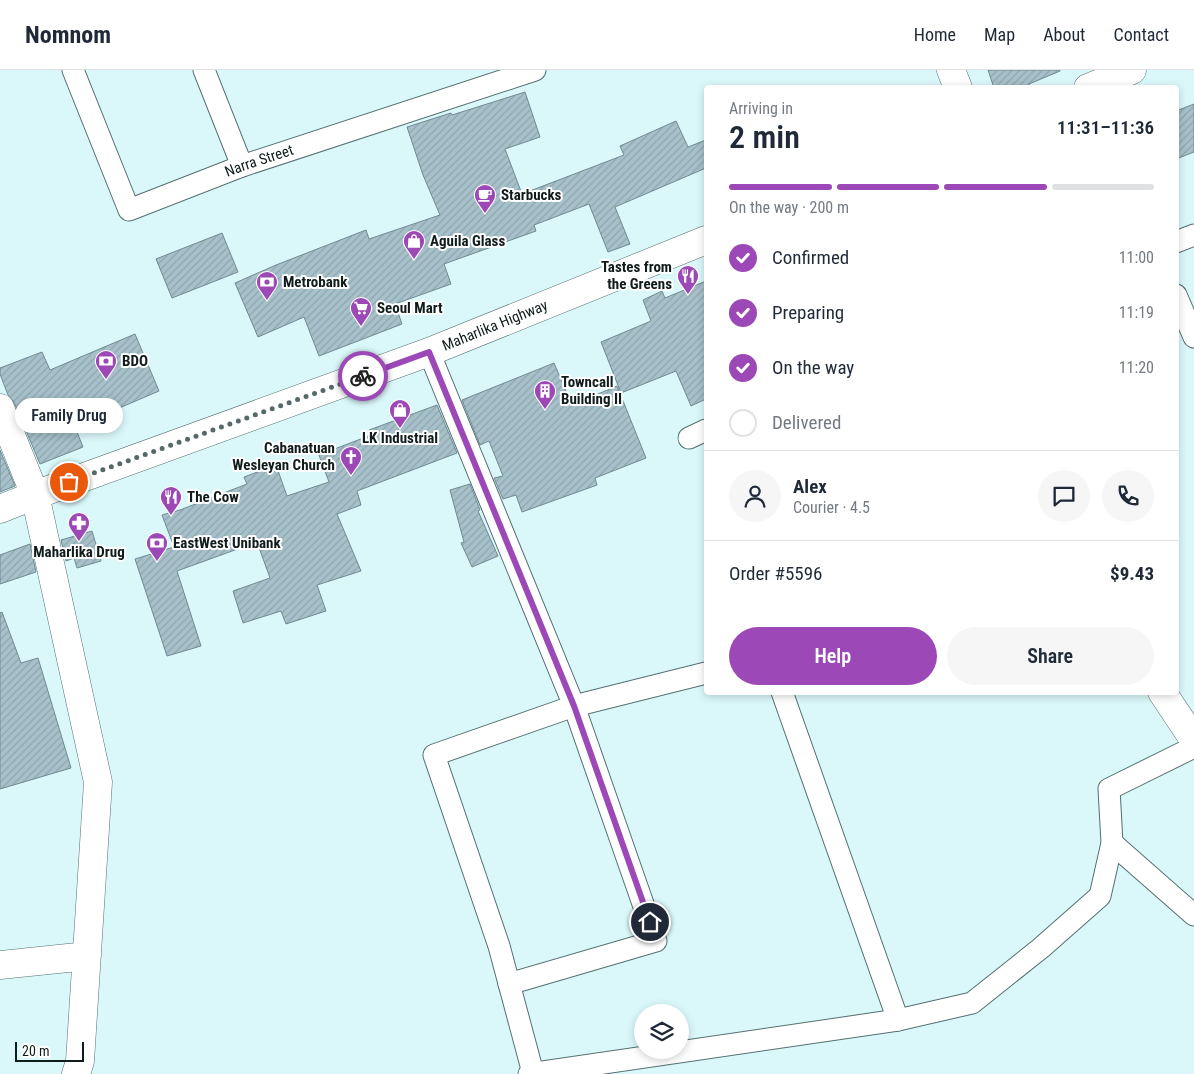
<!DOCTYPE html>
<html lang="en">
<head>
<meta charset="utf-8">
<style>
	:root { --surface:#fff; --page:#f6f6f7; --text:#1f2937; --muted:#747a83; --line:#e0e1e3; --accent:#9c48b6 }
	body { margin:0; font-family:"Roboto Condensed",sans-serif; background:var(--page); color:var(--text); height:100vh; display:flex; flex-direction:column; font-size:19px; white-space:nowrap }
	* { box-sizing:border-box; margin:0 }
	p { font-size:16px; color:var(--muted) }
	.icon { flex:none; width:28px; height:28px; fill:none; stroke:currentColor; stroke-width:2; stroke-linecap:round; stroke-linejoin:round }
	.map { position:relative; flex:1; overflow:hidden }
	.drawer { position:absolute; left:704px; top:15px; width:475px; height:610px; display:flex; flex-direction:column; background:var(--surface); border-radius:5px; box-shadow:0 2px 8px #0003 }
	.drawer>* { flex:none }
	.fabs { position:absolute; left:634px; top:934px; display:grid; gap:10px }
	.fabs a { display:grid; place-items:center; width:55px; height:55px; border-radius:50%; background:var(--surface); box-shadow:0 2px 8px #0003; font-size:25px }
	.scale { position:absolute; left:15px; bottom:12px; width:69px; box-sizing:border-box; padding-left:5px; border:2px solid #101b1c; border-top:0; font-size:14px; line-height:18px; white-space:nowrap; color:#101b1c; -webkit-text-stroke:4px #fff; paint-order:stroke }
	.pin { position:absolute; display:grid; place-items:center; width:42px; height:42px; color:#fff; margin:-21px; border:2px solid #fff; border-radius:50%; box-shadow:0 1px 5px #0007 }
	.courier { position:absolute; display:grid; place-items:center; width:50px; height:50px; margin:-25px; border:4px solid #9c48b6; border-radius:50%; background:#fff; color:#222; box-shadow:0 1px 6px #0007 }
	.bubble { position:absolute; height:35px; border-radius:18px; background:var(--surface); box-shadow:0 2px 8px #0003; font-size:16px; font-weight:600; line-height:35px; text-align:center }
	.overview em { font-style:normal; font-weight:600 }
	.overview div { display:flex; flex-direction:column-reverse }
	.overview { display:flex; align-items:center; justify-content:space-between; height:85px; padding:0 25px }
	h1 { font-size:32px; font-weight:600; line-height:38px }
	.bar { display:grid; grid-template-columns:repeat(4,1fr); gap:8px 5px; align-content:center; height:60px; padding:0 25px }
	.bar i { height:6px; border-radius:4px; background:var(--line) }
	.bar .current { background:var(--accent) }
	.bar p { grid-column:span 4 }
	.line { display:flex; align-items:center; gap:12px; padding:0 25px; border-top:1px solid var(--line) }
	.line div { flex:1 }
	.round { display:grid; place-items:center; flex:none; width:52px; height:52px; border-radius:26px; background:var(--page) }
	ol { padding:0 25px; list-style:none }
	li { display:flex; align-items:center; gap:15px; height:55px }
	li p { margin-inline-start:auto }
	li .icon { padding:5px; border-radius:50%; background:var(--accent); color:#fff; stroke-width:4 }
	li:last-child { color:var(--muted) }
	li i { width:28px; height:28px; border:2px solid var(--line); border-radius:50% }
	.button { display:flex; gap:10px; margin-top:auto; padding:10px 25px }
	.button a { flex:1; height:58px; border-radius:30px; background:var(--accent); color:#fff; font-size:20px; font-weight:600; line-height:58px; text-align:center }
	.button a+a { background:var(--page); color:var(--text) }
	header { display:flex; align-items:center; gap:30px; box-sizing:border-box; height:70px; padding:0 25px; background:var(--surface); border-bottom:1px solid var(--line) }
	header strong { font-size:24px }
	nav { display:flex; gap:28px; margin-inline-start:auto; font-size:18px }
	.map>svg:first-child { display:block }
	.building { fill:url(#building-hatch); stroke:#708992 }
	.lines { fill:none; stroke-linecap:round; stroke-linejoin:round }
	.minor-casing { stroke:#557071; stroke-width:23 }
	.tertiary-casing { stroke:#557071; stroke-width:29 }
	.secondary-casing { stroke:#557071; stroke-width:29 }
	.primary-casing { stroke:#557071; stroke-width:29 }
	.minor { stroke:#fff; stroke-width:21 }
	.tertiary { stroke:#fff; stroke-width:28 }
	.secondary { stroke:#fff; stroke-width:28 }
	.primary { stroke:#fff; stroke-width:28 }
	.done { stroke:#57686a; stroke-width:5; stroke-dasharray:0 9 }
	.route { stroke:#9c48b6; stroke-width:6 }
	.labels { text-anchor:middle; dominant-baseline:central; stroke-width:4; stroke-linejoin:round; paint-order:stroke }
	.street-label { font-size:15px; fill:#101b1c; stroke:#fff }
	.poi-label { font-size:15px; font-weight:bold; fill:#101b1c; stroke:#fff; text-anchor:start }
</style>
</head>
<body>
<header>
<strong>Nomnom</strong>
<nav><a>Home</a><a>Map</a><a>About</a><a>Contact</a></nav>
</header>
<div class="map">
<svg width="1194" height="1004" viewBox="0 0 1194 1004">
	<defs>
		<pattern id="building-hatch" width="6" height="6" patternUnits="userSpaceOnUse" patternTransform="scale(1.25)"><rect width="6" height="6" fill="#a7c1cb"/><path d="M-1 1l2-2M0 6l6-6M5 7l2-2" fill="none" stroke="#8fa5ae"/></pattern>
	</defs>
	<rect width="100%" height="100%" fill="#daf8fa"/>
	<path class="building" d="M988,0H1060V1L1029,14L1030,18H994Z
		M525,22L540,67L505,79L522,124L624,85L620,76L676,51L688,77L706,70V98L615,137L630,174L608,182L589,134L534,155L536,161L444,194L451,214L395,234L402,254L319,286L304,247L258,267L235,213L276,195L366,160L369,169L440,145L423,105L407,57L451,43L452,45Z
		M1194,34V82L1176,89V41Z
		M222,163L238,202L172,228L156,189Z
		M706,211V329L691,336L676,301L621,323L601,272L651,251L643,230L662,221L665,228Z
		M135,264L159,321L75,357L83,377L40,394L14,332L8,325L0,304V298L42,282L50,300Z
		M554,293L572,335L617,316L646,388L595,408L597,415L522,442L516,425L503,429L494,408L503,406L489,371L480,375L462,330Z
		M437,335L457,383L357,421L361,435L337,444L361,501L317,515L326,541L286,554L281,541L243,553L233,521L270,508L257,472L177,501L201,576L167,586L135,489L174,477L162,445L180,440L247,414L244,407L276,395L287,426L329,412L319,385L371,365L369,360Z
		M0,380L15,416L0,422Z
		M470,414L480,440L478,441L498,486L472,497L461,473L464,472L450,420Z
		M92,461L101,491L77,498L74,488L66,491L61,470Z
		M30,474L36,502L0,514V485Z
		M2,542L21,593L38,588L71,698L0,719V543Z"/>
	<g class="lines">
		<g class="minor-casing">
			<g id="minor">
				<path id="s1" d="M73,0L129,140L242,96L535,0"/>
				<path d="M204,0L242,96"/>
				<path d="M1176,172L1194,165"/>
				<path d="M1176,225L1194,267"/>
				<path d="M429,282L574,636L656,871L509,914"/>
				<path d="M689,368L706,360"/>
				<path d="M782,622L898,950"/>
				<path d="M1112,773L1194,845"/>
				<path d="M533,1003L499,876L434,685L574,636L706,603"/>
				<path d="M529,1004L898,950L972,933L1041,878L1100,826L1112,773L1109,719L1194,677"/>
			</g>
		</g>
		<g class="tertiary-casing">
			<path id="tertiary" d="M0,338L35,425L98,712L80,991L76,1004
				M1162,622L1194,670
				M0,895L87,886"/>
		</g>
		<g class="secondary-casing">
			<path id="secondary" d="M951,0L958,18"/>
		</g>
		<g class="primary-casing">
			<g id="primary">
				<path d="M1088,18L1132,0"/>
				<path id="s2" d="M0,439L35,425L429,282L706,170"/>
			</g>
		</g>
		<use href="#minor" class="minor"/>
		<use href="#tertiary" class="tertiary"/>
		<use href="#secondary" class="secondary"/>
		<use href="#primary" class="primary"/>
	</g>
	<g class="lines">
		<path class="done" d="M69,412L363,306"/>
		<path class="route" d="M363,306L429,282L574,636L650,852"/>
	</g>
	<defs>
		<g id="cafe-pin" transform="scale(1.125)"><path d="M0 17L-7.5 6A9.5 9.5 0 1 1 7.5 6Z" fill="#9c48b6" stroke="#fff"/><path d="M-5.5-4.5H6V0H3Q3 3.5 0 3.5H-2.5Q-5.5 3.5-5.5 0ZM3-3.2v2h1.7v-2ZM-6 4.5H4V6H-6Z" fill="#fff"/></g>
		<g id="shop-pin" transform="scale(1.125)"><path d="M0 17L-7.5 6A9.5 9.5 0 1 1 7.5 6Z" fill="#9c48b6" stroke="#fff"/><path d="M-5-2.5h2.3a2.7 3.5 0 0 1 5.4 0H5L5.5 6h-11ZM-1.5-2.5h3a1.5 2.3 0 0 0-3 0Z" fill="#fff"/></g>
		<g id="restaurant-pin" transform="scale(1.125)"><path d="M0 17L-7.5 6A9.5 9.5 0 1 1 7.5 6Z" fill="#9c48b6" stroke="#fff"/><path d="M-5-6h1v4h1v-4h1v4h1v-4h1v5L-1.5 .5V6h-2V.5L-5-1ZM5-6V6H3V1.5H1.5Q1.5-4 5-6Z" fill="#fff"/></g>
		<g id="bank-pin" transform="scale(1.125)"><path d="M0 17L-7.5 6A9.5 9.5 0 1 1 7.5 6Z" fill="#9c48b6" stroke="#fff"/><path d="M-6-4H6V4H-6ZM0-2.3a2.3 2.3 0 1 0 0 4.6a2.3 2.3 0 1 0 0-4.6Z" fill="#fff"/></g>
		<g id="supermarket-pin" transform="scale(1.125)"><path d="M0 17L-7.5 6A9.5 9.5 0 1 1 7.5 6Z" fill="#9c48b6" stroke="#fff"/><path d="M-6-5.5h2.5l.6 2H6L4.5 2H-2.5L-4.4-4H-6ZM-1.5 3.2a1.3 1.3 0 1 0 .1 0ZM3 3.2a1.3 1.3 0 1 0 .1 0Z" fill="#fff"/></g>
		<g id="building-pin" transform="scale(1.125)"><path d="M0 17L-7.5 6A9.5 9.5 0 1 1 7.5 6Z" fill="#9c48b6" stroke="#fff"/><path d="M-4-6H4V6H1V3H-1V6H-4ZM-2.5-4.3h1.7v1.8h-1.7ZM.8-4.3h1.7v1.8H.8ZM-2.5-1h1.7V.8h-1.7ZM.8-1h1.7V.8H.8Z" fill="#fff"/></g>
		<g id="church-pin" transform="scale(1.125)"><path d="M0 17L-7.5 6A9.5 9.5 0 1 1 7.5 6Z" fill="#9c48b6" stroke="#fff"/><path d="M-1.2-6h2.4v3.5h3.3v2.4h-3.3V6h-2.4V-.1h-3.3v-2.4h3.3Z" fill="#fff"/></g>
		<g id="pharmacy-pin" transform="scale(1.125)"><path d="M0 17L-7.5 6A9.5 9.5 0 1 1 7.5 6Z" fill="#9c48b6" stroke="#fff"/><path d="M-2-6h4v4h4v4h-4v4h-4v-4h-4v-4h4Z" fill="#fff"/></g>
	</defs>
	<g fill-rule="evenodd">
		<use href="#cafe-pin" x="485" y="125"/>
		<use href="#shop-pin" x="414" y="171"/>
		<use href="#restaurant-pin" x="688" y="206"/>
		<use href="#bank-pin" x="267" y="212"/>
		<use href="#supermarket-pin" x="361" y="238"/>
		<use href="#bank-pin" x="106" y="291"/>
		<use href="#building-pin" x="545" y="321"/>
		<use href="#shop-pin" x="400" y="340"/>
		<use href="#church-pin" x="351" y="387"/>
		<use href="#restaurant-pin" x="171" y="427"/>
		<use href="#pharmacy-pin" x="79" y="453"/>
		<use href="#bank-pin" x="157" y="473"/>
	</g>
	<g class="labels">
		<g class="street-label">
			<text stroke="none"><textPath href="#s1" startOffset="290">Narra Street</textPath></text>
			<text stroke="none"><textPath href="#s2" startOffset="528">Maharlika Highway</textPath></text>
		</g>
		<g class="poi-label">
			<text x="501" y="125">Starbucks</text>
			<text x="430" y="171">Aguila Glass</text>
			<text x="672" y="197" text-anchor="end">Tastes from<tspan x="672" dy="17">the Greens</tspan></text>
			<text x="283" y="212">Metrobank</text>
			<text x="377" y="238">Seoul Mart</text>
			<text x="122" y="291">BDO</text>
			<text x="561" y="312">Towncall<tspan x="561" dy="17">Building II</tspan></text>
			<text x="400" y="368" text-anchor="middle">LK Industrial</text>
			<text x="335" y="378" text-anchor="end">Cabanatuan<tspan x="335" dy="17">Wesleyan Church</tspan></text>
			<text x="187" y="427">The Cow</text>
			<text x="173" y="473">EastWest Unibank</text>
			<text x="79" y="482" text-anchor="middle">Maharlika Drug</text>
		</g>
	</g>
</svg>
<div class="fabs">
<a><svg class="icon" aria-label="layers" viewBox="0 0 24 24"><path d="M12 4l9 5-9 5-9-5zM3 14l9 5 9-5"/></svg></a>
</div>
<div class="scale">20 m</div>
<div class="pin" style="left:69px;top:412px;background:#ea580c"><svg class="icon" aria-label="bag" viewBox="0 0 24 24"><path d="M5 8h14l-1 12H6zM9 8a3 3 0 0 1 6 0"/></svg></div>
<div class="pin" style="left:650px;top:852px;background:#1f2937"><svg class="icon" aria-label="home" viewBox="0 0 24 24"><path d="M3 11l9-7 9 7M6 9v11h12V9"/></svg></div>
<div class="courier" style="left:363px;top:306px"><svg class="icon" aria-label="bike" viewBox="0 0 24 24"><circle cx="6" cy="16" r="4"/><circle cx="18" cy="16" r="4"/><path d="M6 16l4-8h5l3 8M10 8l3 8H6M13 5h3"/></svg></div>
<div class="bubble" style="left:15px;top:328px;width:108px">Family Drug</div>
<section class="drawer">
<div class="overview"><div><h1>2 min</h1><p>Arriving in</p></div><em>11:31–11:36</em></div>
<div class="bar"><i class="current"></i><i class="current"></i><i class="current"></i><i></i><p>On the way · 200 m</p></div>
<ol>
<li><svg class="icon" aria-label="check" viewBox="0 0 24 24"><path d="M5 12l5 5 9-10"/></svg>Confirmed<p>11:00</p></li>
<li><svg class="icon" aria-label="check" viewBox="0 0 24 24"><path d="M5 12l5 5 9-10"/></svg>Preparing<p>11:19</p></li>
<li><svg class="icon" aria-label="check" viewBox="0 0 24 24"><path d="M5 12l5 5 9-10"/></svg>On the way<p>11:20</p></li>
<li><i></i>Delivered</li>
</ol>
<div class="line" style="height:90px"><a class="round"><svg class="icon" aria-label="person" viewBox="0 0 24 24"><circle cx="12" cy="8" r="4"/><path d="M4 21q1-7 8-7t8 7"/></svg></a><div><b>Alex</b><p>Courier · 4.5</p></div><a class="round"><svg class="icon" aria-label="chat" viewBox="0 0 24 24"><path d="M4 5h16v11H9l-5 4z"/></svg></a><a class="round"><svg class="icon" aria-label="phone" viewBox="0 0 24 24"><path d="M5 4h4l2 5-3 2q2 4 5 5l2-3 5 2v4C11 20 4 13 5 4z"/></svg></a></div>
<div class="line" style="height:65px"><div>Order #5596</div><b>$9.43</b></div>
<div class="button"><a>Help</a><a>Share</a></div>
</section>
</div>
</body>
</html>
